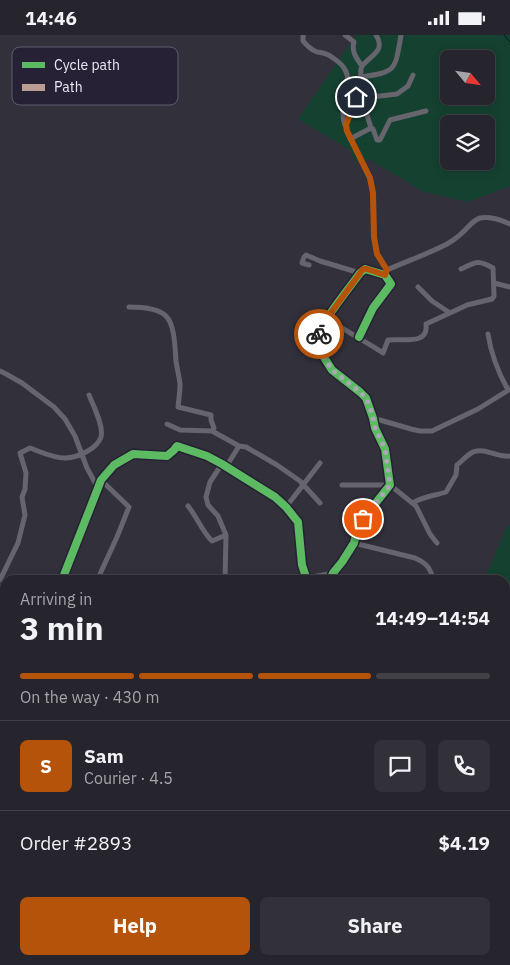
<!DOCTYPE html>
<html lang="en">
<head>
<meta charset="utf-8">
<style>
	:root { --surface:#26242c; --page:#323038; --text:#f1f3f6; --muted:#a4a4a9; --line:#424148; --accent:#b45309 }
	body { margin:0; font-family:"IBM Plex Sans",sans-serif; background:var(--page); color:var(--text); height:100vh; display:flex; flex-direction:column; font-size:19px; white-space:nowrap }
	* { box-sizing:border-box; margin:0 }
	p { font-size:16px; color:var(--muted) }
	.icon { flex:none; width:28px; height:28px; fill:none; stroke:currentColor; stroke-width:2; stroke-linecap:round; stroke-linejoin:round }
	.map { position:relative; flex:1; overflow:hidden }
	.panel { position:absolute; left:0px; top:540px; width:510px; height:390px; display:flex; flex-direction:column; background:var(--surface); border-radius:15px 15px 0 0; box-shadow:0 2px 8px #0003,0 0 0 1px var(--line) }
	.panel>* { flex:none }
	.needle { width:32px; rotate:119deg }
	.controls { position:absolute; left:440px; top:15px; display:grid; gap:10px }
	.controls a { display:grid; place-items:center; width:55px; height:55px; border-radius:8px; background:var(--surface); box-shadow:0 2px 8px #0003,0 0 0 1px var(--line); font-size:25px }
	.pin { position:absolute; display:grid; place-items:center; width:42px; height:42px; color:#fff; margin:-21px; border:2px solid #fff; border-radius:50%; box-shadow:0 1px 5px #0007 }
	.courier { position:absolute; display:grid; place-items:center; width:50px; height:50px; margin:-25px; border:4px solid #b45309; border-radius:50%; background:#fff; color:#222; box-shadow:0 1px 6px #0007 }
	.overview em { font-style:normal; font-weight:800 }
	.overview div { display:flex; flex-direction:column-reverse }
	.overview { display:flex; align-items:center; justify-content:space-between; height:85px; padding:0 20px }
	h1 { font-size:32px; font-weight:800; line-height:38px }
	.bar { display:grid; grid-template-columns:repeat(4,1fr); gap:8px 5px; align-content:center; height:60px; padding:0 20px }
	.bar i { height:6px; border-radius:4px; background:var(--line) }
	.bar .active { background:var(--accent) }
	.bar p { grid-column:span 4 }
	.line { display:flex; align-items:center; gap:12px; padding:0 20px; border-top:1px solid var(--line) }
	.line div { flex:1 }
	.round { display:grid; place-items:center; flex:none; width:52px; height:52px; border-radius:8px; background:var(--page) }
	.primary-button { display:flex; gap:10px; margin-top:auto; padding:10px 20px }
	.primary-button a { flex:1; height:58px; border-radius:8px; background:var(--accent); color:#fff; font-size:20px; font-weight:800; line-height:58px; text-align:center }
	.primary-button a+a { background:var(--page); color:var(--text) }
	.status { display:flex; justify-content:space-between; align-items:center; height:35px; padding:0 25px; background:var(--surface); direction:ltr }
	.status svg { height:14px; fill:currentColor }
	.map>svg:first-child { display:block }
	.green { fill:#154130; fill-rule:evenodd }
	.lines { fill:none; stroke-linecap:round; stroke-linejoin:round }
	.stream { stroke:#04182d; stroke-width:1 }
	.minor { stroke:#66646d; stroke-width:5 }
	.quiet { stroke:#b99d93; stroke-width:6; stroke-dasharray:12 6; stroke-linecap:butt }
	.cycleway-casing { stroke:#262135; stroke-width:11 }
	.cycleway { stroke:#5cba63; stroke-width:8 }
	.done { stroke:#aaa8b4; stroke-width:5; stroke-dasharray:0 9 }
	.route { stroke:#b45309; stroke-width:6 }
	.key { fill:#262135; stroke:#615d6f; stroke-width:1 }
	.key-label { font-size:14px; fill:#ebe8f5 }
</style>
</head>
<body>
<div class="status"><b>14:46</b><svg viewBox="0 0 49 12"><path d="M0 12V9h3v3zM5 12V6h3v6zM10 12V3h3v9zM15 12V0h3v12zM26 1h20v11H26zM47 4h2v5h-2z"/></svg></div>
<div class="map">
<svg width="510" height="930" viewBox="0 0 510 930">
	<rect width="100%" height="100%" fill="#32303a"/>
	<path class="green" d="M356,0H510V151L468,167L424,157L370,125L355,127L350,115L298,84ZM449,24H486V61H449ZM449,89H486V126H449Z
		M508,489L510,493V602L505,610V545H484Z
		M505,631L510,633V656L505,652Z"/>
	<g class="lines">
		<path class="stream" d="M504,0L510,7"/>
		<path class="minor" d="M303,0V6C307,10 310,14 315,16C318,18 322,17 326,19C330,20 342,29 344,33C356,51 337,70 345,90
			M345,0L354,7C351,17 357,24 362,31
			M376,0C386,16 371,20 362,31L361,34L360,51L346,90L347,97L370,143L373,158L374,202L377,219L387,235
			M361,42C397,37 395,35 401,0
			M371,93L373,94L377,105H380L390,85L426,76
			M350,104L371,93L365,73L372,62L397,59L408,51L413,40
			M309,230L302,228L304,222L306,220L320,226L360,238
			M385,238L387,235C407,226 428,219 447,209C452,206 458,202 462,198C468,193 473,185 480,183C489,181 502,185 510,189
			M494,248L510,252
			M418,252L432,266L450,278L467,270L492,264L494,261L493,233C477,224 476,227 461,234
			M129,272C140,272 158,273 166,281C175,290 175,314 176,326C177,333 179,341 180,349C180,356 179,364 178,372L211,380V385L214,393L212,396
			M327,283C345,296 365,306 383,318L388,305C401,303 429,311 426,289L450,278
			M488,299C491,319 498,337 508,355
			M0,336L6,339L22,348L54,372L65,384L75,401L87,433L98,453
			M373,383L411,394L420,396H432L478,374L510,354
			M167,389L180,395L212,396L239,411L246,412L277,430L300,446L320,468
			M222,429L210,447L206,462L208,470L218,481L226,500L225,545
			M226,432L239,411
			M342,450H390L416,471L430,499L437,508
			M413,468C423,461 435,461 446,457L456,440L457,430C462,426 467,420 473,417C486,412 497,423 510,421
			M188,471C197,482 202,496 212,506L226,500
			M286,472L320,428
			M354,508L415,523C428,529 429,532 434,545
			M140,542L141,545
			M307,543L333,538
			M0,545L18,508L25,480L22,462L25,454L26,438L20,418L30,413C41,417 53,423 65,423C77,423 97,414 101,402C104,391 93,370 89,360
			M62,545L98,453L101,445L114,430L133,419L167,421L174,415L177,411L207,421L222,429L275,462L286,472L298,487L302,530L307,545
			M100,545V539L117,502L129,472L101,445
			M330,545L333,538L342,527L354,508L356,500L363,484L390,450L385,414L375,393L373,383L366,363L360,357L332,335L315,308C319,289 348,255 360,238L365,234L385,240L391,249L373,273L359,302
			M505,627L510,629
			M0,644L5,647
			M505,659L510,666
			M505,699L510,702
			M0,738L5,747
			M0,765L5,762
			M0,807L5,802
			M0,863L5,859
			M505,866L510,858
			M505,870L510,874
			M0,899L5,894
			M99,925L106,930
			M254,925L262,930
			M280,925L285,930
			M323,925L328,930"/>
		<path class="quiet" d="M505,866L510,858"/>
		<g class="cycleway-casing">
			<path id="cycleway" d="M62,545L98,453L101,445L114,430L133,419L167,421L174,415L177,411L207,421L222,429L275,462L286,472L298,487L302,530L307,545
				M330,545L333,538L342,527L354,508L356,500L363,484L390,450L385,414L375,393L373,383L366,363L360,357L332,335L315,308C319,289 348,255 360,238L365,234L385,240L391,249L373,273L359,302"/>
		</g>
		<use href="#cycleway" class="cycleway"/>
	</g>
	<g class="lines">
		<path class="done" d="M319,299L315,308L332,335L360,357L366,363L372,378L375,393L385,414L390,450L363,484"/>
		<path class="route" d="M319,299L333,275L363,234H367L385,240L387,235L377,219L374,202L373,158L370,143L347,96L346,90L356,62"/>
	</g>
	<rect x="12" y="12" width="166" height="58" rx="8" class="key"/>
	<rect x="22" y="27" width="23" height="6" fill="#5cba63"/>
	<rect x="22" y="49" width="23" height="7" fill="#b99d93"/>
	<g class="key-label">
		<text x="54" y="35">Cycle path</text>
		<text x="54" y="57">Path</text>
	</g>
</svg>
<div class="controls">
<a><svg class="needle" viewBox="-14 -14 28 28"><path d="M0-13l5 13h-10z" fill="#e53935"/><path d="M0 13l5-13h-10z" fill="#a4a4a9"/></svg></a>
<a><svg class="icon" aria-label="layers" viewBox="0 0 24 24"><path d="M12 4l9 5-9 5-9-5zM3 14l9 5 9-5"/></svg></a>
</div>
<div class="pin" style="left:363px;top:484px;background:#ea580c"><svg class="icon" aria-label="bag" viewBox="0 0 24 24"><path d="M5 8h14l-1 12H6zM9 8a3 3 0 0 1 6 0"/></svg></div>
<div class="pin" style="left:356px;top:62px;background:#1f2937"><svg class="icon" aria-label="home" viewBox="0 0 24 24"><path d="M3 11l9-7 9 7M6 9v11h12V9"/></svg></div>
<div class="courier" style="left:319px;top:299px"><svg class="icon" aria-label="bike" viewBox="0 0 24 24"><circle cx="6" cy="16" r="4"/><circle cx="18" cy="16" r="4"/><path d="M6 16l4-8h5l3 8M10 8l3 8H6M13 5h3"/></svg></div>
<section class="panel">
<div class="overview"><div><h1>3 min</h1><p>Arriving in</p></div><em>14:49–14:54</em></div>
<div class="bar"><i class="active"></i><i class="active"></i><i class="active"></i><i></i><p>On the way · 430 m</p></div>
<div class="line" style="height:90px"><b class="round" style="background:var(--accent);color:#fff">S</b><div><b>Sam</b><p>Courier · 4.5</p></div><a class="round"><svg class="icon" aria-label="chat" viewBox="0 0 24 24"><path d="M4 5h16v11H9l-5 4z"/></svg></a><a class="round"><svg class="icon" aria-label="phone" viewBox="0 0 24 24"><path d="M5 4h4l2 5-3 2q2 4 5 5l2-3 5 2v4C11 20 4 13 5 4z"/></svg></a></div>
<div class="line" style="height:65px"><div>Order #2893</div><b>$4.19</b></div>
<div class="primary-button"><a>Help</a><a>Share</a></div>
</section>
</div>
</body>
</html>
